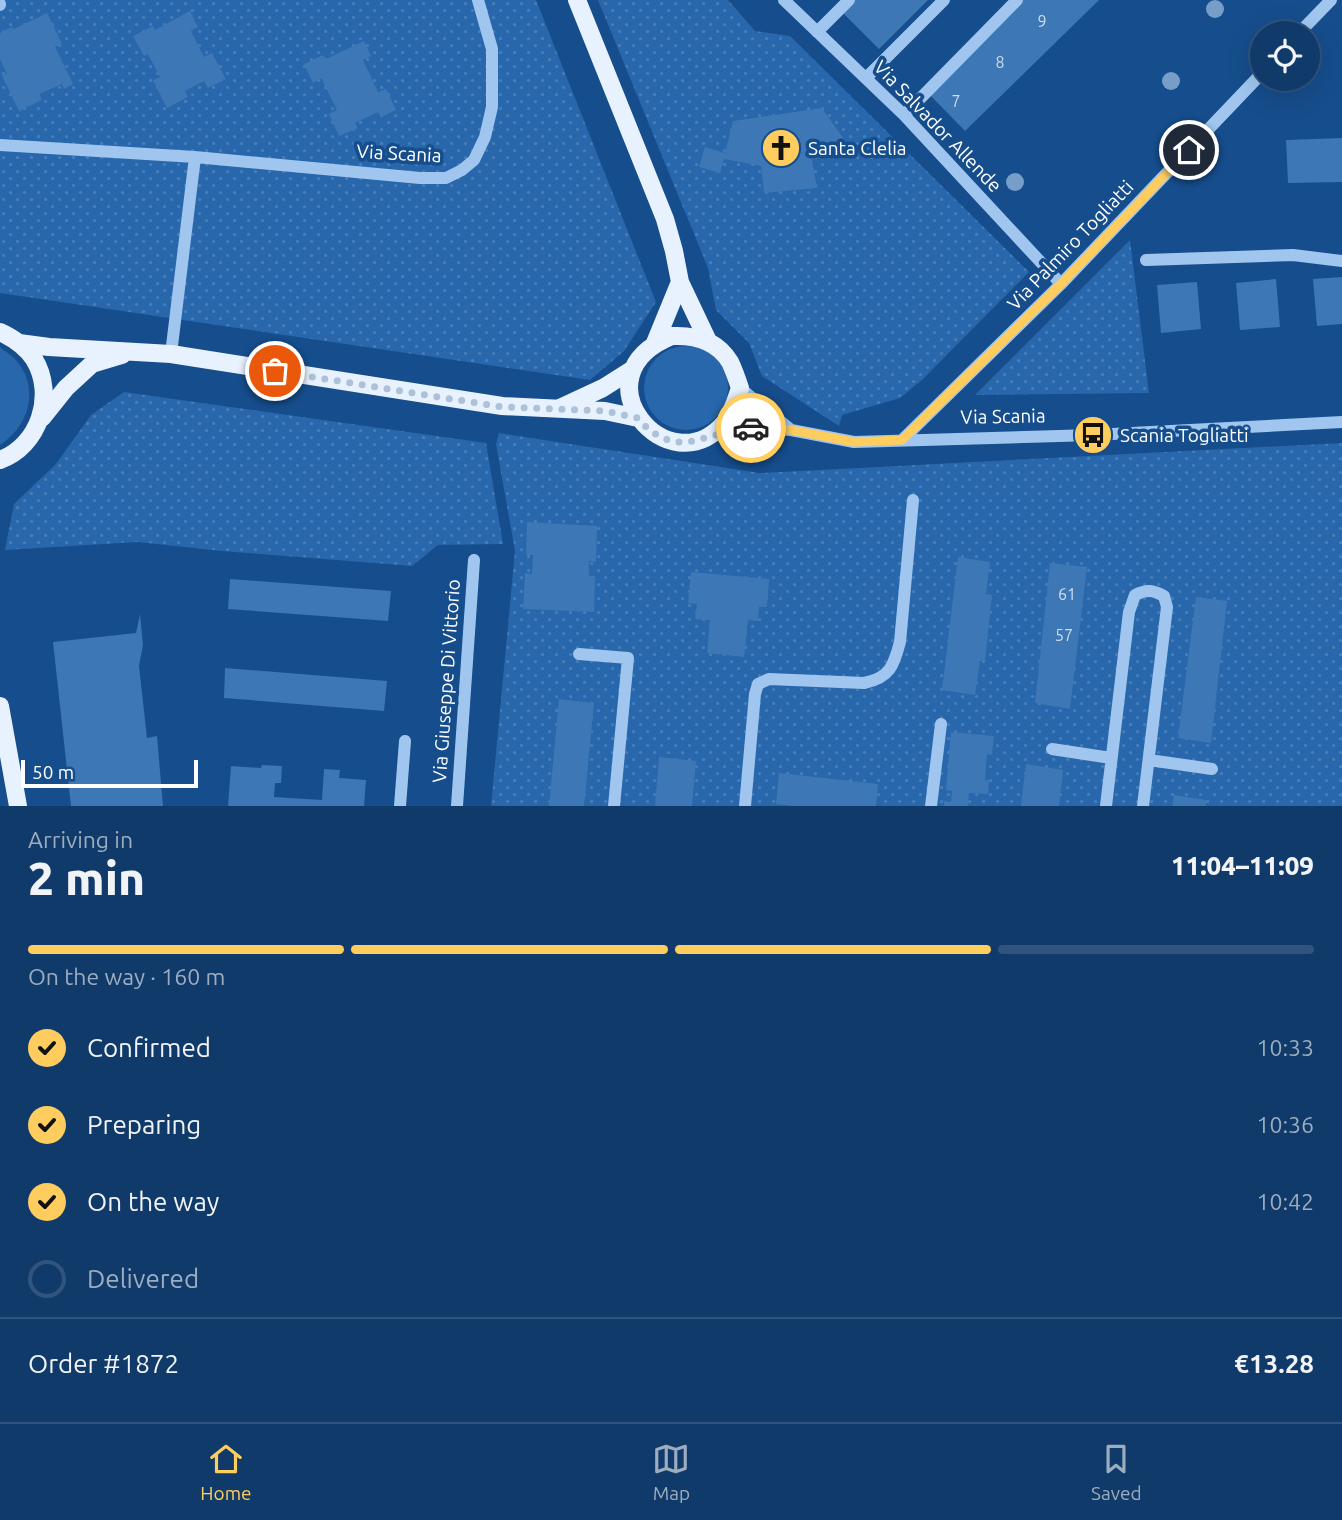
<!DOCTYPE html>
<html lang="en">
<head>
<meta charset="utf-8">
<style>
	:root { --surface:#103a69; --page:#1e4571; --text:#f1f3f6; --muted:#9cadc0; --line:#30547d; --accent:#ffcc5e }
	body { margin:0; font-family:Ubuntu,sans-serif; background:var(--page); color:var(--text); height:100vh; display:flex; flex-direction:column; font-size:26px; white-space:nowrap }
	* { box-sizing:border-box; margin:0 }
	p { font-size:23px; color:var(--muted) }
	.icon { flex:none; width:38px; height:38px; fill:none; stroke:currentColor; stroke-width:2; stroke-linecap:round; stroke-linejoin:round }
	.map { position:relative; height:806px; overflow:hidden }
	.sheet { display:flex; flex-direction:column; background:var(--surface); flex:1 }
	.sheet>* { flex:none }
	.controls { position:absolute; left:1250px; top:21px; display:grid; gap:14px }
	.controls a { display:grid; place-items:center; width:70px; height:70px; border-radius:50%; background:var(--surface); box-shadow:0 7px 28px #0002,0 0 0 2px var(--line); font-size:35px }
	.scale { position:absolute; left:21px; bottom:18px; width:177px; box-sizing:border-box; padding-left:7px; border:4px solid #fff; border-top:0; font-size:19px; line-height:24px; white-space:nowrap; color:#fff; -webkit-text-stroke:5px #164d8c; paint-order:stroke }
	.pin { position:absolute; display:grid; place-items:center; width:60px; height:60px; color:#fff; margin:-30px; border:4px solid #fff; border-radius:50%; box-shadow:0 2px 7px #0007 }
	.courier { position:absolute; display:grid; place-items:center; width:70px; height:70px; margin:-35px; border:5px solid #ffcc5e; border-radius:50%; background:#fff; color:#222; box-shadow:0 2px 9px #0007 }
	.headline em { font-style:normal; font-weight:800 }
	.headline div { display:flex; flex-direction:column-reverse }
	.headline { display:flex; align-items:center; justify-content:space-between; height:119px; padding:0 28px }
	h1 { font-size:46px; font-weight:800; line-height:52px }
	.bar { display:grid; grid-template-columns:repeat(4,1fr); gap:10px 7px; align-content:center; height:84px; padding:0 28px }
	.bar i { height:9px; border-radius:5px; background:var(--line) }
	.bar .selected { background:var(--accent) }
	.bar p { grid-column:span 4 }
	.line { display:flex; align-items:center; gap:18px; padding:0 28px; border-top:2px solid var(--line) }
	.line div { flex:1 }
	ol { padding:0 28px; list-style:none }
	li { display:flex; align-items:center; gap:21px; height:77px }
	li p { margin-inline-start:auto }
	li .icon { padding:7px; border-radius:50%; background:var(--accent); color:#111; stroke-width:4 }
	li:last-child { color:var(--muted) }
	li i { width:38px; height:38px; border:4px solid var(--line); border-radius:50% }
	.tab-bar { display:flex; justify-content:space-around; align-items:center; height:98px; border-top:2px solid var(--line); background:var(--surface); font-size:19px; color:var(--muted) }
	.tab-bar a { display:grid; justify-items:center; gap:4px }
	.tab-bar .selected { color:var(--accent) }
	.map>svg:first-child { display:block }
	.green { fill:#2867ab }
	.park { fill:url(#park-dots) }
	.building { fill:#3e77b5 }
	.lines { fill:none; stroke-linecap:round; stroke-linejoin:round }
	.minor { stroke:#a0c6ef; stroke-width:12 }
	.major { stroke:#e8f2ff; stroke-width:18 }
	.tree { fill:#779dc9 }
	.done { stroke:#adc1d7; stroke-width:7; stroke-dasharray:0 12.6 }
	.route { stroke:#ffcc5e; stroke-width:9 }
	.labels { text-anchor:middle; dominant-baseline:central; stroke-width:7; stroke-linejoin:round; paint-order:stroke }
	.number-label { font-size:16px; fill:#cfddec }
	.street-label { font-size:19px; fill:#fff; stroke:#164d8c }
	.poi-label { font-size:19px; fill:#fff; stroke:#164d8c; text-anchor:start }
</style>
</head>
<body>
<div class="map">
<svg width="1342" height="806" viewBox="0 0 1342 806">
	<defs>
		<pattern id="park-dots" width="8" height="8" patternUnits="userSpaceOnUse" patternTransform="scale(1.75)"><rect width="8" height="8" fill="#2867ab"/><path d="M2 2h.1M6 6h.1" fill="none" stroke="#487eb8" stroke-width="1.8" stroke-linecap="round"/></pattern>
	</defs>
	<rect width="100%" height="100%" fill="#164d8c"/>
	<path class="green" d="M644 388a42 42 0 1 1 84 0a42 42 0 1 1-84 0Z
		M0,347C4,351 10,354 14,358C41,386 30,425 0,445Z"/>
	<path class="park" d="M0,0H536L656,302L624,351L590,380L0,293Z
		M598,0H728L755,31L790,36L1029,272L922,380L900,398L842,415L839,426L762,376L749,343L716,310L708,268Z
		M1130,240L1149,393L975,395Z
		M124,392L486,443L503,544L438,545L412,566L222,551L138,542L5,550L14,504L56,464L91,415Z
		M499,433L760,473L1342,443V806H491L515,551L496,444Z"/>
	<path class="building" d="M854,0H928L879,49L842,12Z
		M1023,0H1099L965,131L928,93Z
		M190,11L198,27L191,31L204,57L212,53L226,79L208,88L204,81L185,91L188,97L167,108L153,80L160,77L148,54L144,56L133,36L153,26L155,30Z
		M47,13L62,44L55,47L73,84L64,89L62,84L39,94L42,100L19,111L2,76L7,74L0,59V33L12,27L14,29Z
		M364,41L371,56L363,60L378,92L386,89L396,110L381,117L378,112L355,123L358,128L339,136L329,114L337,110L321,78L313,83L304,64L323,55L326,59Z
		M822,108L846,142L812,160L817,188L764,193L761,166L724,159L720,173L699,167L705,147L725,153L733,121Z
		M1342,138V182L1288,183L1286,140Z
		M1342,277V324L1317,326L1313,279Z
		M1276,279L1280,327L1240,330L1236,283Z
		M1197,282L1201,329L1161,333L1157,285Z
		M527,522L597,526L596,562L589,561V576H595L594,612L523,609L525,573L532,574L533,555H526Z
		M958,557L990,562L986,594L992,595L985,661H980L975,695L942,690Z
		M1050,563L1087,567L1070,709L1035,703Z
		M691,572L769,579L767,607H759L758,621L748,620L744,657L707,653L710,620L695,619L697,604L688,603Z
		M230,579L391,591L388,621L228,609Z
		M1196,597L1227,601L1211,743L1178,738Z
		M140,614L143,645L139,666L147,738L157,736L163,806H71L53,642L136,633Z
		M225,668L387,681L384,711L224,698Z
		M559,699L594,703L584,806H549Z
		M951,732L994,736L992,755L987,754L985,780H989L988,794L969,793L968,806H944V801L951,802L952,791L946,790Z
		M659,757L696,761L692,806H655Z
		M1026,764L1063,770L1059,806H1021Z
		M262,765L282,766L281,783H275L274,797L322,800L324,769L340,770L339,778L366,780L364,806H228L231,766L261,768Z
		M779,773L878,784L876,806H793L776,804Z
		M1174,795L1206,800V806H1172Z"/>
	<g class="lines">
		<path class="minor" d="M784,0L904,115L1061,284
			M0,4V5
			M817,32L849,0
			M1299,33L1331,0
			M866,78L944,0
			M904,115L1017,0
			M0,145L195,157L420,178H446L462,170L474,160L485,137L492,107V49L478,0
			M1146,260L1293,255L1342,261
			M171,354L195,157
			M740,388L791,430
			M710,437L745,427L791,430L854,442L1093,435L1342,422
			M902,440L1061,284L1262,73
			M579,654L628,658L614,806
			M1052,749L1111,758
			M1149,760L1212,769
			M400,806L405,741
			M457,806L474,560
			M745,806L755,694L758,684L769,679L864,683C890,678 894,665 900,642L913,500
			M931,806L941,724
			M1106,806L1129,612L1135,595C1147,589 1153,590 1164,596L1167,607L1143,806"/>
		<path class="major" d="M577,0L665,219L674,251L680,282L708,341
			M0,332C13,338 26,347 34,359C56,395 39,446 0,460
			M672,336C695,335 717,340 730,362C734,370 737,379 740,388C736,399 733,412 725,422C669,489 573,376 672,336Z
			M19,343L49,347L171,354L502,406L605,411L638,418
			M655,343L680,282
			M560,408L603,388L633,369
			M42,418L66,388L92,364L122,355
			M0,706L18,806"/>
	</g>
	<g class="tree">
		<circle cx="1215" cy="9" r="9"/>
		<circle cx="1171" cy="81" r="9"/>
		<circle cx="1015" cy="182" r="9"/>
	</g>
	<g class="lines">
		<path class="done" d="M275,371L502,407L605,411L638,418L648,429L660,437L674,442H689L746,427L751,428"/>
		<path class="route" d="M751,428L791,430L854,442L902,440L1061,284L1189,150"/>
	</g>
	<defs>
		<g id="church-disc" transform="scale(2.0125)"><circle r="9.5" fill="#ffcc5e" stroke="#164d8c"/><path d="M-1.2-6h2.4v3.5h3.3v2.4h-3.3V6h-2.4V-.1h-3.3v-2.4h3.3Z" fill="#111"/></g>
		<g id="bus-disc" transform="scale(2.0125)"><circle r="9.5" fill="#ffcc5e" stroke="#164d8c"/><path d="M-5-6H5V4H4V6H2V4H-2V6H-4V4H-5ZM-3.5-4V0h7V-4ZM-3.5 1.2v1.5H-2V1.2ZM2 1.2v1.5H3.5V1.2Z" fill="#111"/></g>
	</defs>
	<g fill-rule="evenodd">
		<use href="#church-disc" x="781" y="148"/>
		<use href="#bus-disc" x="1093" y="435"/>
	</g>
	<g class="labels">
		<g class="number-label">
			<text x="1042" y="21">9</text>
			<text x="1000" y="62">8</text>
			<text x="956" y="101">7</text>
			<text x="1067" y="594">61</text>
			<text x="1064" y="635">57</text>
		</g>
		<g class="street-label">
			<text transform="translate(938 126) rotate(46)">Via Salvador Allende</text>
			<text transform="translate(399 153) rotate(3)">Via Scania</text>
			<text transform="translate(1070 245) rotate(-46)">Via Palmiro Togliatti</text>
			<text transform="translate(1003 416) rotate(-1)">Via Scania</text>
			<text transform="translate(446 681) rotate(-86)">Via Giuseppe Di Vittorio</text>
		</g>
		<g class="poi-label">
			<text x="808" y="148">Santa Clelia</text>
			<text x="1120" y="435">Scania Togliatti</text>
		</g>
	</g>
</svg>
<div class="controls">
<a><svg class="icon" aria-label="locate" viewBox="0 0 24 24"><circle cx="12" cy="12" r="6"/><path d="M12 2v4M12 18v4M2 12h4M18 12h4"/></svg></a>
</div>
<div class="scale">50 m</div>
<div class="pin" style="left:275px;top:371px;background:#ea580c"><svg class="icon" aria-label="bag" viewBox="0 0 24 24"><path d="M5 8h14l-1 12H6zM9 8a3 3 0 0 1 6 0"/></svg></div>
<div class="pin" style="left:1189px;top:150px;background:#1f2937"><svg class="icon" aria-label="home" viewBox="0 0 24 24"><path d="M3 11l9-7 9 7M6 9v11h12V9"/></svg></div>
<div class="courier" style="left:751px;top:428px"><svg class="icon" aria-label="car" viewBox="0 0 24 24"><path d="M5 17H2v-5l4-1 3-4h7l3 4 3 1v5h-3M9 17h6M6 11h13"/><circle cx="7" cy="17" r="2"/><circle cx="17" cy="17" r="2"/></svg></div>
</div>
<section class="sheet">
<div class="headline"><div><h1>2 min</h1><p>Arriving in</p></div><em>11:04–11:09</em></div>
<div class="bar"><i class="selected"></i><i class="selected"></i><i class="selected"></i><i></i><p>On the way · 160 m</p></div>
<ol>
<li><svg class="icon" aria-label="check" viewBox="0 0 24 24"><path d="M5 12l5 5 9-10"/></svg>Confirmed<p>10:33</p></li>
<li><svg class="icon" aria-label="check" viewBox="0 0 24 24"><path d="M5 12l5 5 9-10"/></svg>Preparing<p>10:36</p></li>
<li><svg class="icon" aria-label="check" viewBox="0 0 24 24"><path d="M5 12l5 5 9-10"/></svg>On the way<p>10:42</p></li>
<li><i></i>Delivered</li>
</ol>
<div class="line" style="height:91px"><div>Order #1872</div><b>€13.28</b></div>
</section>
<nav class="tab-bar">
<a class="selected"><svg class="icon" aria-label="home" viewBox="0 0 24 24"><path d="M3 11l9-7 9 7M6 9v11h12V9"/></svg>Home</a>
<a><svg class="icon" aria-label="map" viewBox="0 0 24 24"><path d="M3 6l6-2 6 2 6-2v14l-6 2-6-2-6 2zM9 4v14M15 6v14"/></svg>Map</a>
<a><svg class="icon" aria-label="saved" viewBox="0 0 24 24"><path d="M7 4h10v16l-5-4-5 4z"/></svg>Saved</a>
</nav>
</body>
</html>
